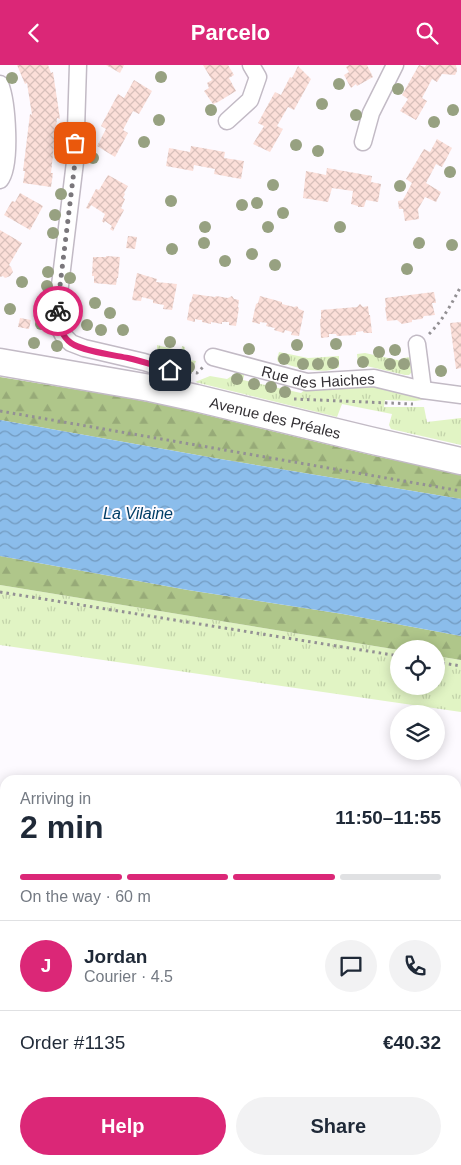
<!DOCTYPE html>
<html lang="en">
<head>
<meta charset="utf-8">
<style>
	:root { --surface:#fff; --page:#f2f2f3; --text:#1f2937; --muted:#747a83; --line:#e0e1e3; --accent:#db2777 }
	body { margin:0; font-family:Arial,sans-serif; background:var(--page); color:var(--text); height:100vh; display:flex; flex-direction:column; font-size:19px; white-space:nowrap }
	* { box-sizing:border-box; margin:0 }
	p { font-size:16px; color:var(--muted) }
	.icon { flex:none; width:28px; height:28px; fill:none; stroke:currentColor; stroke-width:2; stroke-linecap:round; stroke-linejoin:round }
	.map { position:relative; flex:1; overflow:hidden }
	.side { position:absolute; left:0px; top:710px; width:461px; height:390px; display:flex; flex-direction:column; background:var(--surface); border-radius:15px 15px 0 0; box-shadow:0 2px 12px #0003 }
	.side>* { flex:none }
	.controls { position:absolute; left:390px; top:575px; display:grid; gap:10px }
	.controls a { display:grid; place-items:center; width:55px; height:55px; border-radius:50%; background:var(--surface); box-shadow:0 2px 12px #0003; font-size:25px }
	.pin { position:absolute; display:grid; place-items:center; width:42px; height:42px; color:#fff; margin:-21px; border-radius:10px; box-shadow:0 2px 8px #0006 }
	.courier { position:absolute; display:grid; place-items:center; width:50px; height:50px; margin:-25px; border:4px solid #db2777; border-radius:50%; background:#fff; color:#222; box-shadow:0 1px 6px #0007 }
	.headline em { font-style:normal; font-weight:600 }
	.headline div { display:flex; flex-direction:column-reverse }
	.headline { display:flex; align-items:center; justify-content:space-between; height:85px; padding:0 20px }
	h1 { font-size:32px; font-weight:600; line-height:38px }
	.bar { display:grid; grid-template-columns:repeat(4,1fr); gap:8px 5px; align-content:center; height:60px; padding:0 20px }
	.bar i { height:6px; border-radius:4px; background:var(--line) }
	.bar .current { background:var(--accent) }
	.bar p { grid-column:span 4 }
	.line { display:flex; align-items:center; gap:12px; padding:0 20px; border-top:1px solid var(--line) }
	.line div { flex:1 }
	.round { display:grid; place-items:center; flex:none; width:52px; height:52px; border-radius:26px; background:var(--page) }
	.action { display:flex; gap:10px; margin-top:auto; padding:10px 20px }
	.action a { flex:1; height:58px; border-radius:30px; background:var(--accent); color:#fff; font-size:20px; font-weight:600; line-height:58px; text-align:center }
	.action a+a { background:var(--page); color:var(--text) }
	header { display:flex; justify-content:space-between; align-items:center; height:65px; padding:0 20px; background:var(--accent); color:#fff; font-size:22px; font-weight:600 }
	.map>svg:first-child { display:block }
	.grass { fill:url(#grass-tufts) }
	.forest { fill:url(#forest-firs) }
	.water { fill:url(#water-waves) }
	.building { fill:url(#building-cross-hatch) }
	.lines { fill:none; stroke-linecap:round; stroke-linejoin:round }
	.lane-casing { stroke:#c2bac5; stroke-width:11 }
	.street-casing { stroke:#c2bac5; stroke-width:19 }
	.primary-casing { stroke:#c2bac5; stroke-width:29 }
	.path { stroke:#939094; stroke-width:3; stroke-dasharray:2.5 4; stroke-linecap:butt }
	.lane { stroke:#fff; stroke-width:9 }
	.street { stroke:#fff; stroke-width:16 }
	.primary { stroke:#fff; stroke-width:26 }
	.tree { fill:#97a181 }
	.done { stroke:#7a777b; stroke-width:5; stroke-dasharray:0 9 }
	.route { stroke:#db2777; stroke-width:6 }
	.labels { text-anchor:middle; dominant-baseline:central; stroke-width:4; stroke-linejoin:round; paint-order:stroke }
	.street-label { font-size:15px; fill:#333034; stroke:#fdfaff }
	.water-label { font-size:16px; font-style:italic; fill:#003d66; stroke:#fdfaff }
</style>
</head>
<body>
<header><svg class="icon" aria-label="back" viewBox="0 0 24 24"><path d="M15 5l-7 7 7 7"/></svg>Parcelo<svg class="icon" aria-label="search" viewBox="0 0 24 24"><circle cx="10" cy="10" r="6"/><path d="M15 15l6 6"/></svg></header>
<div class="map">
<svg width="461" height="1100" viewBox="0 0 461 1100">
	<defs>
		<pattern id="grass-tufts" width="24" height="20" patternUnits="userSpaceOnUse" patternTransform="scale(1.25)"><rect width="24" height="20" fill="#e1f4c4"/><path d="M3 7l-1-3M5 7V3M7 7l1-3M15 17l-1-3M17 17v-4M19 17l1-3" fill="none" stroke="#c2d2a9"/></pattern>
		<pattern id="forest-firs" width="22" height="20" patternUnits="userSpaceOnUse" patternTransform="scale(1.25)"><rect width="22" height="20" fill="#afc68a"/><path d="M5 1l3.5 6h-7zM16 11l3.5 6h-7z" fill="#97aa78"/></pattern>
		<pattern id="water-waves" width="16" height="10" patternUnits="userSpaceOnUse" patternTransform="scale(1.25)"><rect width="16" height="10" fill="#8bbdeb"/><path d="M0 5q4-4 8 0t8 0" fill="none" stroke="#729abf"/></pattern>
		<pattern id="building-cross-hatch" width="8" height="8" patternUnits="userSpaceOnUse" patternTransform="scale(1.25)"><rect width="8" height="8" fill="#fcdfd9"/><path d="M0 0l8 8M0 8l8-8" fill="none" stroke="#d8c0bb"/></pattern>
	</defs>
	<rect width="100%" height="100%" fill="#fdfaff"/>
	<path class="grass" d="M157,280L181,286L182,281L185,282L183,294L196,296L192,306L176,303L157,293Z
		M279,287L308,293L339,291V302C323,311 295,302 278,297L277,294Z
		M365,288L402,296L403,293L411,292L412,307L409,310H405L358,299L357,289Z
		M238,307H245L243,315L301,328L307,323L369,321L421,333L422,335L415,336L385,335L384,342H424L427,357L461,353V380L391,364L389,360L392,349L342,339L337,352L195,317L210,311L227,314Z
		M0,520L399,585V621H436V591L461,595V647L0,580Z"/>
	<path class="forest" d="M0,312L122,332L169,341L375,391L461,409V434L214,393L0,355Z
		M0,491L188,525L343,549L461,571V595L436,591V584L399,585L0,520Z"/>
	<path class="water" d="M0,355L214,393L461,434V571L343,549L188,525L0,491Z"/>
	<path class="building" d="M17,0H48L51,8L53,7L60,54L57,53L51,108H53L51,122L23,118L25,106H23L30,49L32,50L27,18L25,19Z
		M106,0H124L120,8Z
		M203,0H228L234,10L229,13L236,26L218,37L213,39L204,26L209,23L207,18L212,15Z
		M349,0H367L373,12L357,21L356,19L351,23L344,10L349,7L346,2Z
		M419,0L425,2L426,0H456L457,6L455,10L442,9L437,17L432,14L422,33L427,36L416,55L400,46L408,34L402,30Z
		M298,1L311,14L294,45L288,42L277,61L283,64L270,87L253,79L264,61L258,58L275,27L281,30L290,12L292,13Z
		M134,15L152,26L139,49L133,46L123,65L128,68L115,92L97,81L106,64L101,61L118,29L124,33Z
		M437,74L452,83L442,102L436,99L426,118L441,127L436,137L425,132L418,144L419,154L405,156L403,144H399L398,136L403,135L412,118L406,114L424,84L430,87Z
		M191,81L225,87L224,93L244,96L241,114L214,109L215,104L194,100L193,106L166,101L169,83L190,87Z
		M327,103L372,111L371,117L381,119L378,137L366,135L364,142H358V141L351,139L353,126L332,123L328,137L303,133L306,106L326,110Z
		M108,110L128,121L124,128L125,129L123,133L125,134L121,143L124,145L113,166L110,164L112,161L105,156L104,158L102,156L105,149L91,140L89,144L86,143L96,124L99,125Z
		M20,128L43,141L30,165L4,150L12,136L15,137Z
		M0,165L22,178L9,200L11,202L13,207L10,211L5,213L3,211L0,212Z
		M128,171L137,172L135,184L126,183Z
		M106,191L120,192L118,213H117L116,220L94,218V211H92L93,192H106Z
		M137,208L157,214L156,217L177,219L172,245L163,244L164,240L153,238V235L142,232L141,236L132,235Z
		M434,227L436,238H432L435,250L424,251L422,254L412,255V257L402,259L397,255L387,256L385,242H386L385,233Z
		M193,229L215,232L216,231L228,233L232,231L234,234L239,235L238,242L239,243L236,261L229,260V257H222V259L211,257V259L202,257V255H199L195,254V257L187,255L190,237H191Z
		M260,231L282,237V239L294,242L297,241L299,244L304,246L299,271L291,270L292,267L285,265L284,268L274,265L275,263L266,261L267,258L260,257V259L252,257L256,239L258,238Z
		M360,239L363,242L368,241L369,250H370L372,268H364L363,266L356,267V270L337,271L336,269H329V272L321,273L320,254H321V245L357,242Z
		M20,253L31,255L29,264L18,262Z
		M461,257V303L456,304L450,258Z"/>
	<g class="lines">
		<g class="lane-casing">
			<path id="lane" d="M0,837L5,839
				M456,996L461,997"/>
		</g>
		<g class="street-casing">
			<g id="street">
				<path d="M78,0L75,97L58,237L59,262L63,270L71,278L84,283L144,297L169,305"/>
				<path d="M0,19C7,36 12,100 0,115"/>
				<path d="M227,56L250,35L258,12L251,0"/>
				<path d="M363,77L371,48L395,0"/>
				<path d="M417,279L423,325"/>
				<path id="s1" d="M213,292L307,317L374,313L423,325L461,330"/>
			</g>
		</g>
		<g class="primary-casing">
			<g id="primary">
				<path id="s2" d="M0,297L150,323L196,333L369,375L461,396"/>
			</g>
		</g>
		<path class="path" d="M429,269C443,255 452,238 461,221
			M183,306L197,308L204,301
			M294,334L413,339
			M0,346L461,426
			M0,527L399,591
			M436,597L461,601"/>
		<use href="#lane" class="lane"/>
		<use href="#street" class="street"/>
		<use href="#primary" class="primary"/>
	</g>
	<g class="tree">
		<circle cx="161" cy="12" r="6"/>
		<circle cx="12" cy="13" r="6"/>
		<circle cx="339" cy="19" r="6"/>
		<circle cx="398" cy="24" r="6"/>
		<circle cx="322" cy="39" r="6"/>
		<circle cx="211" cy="45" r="6"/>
		<circle cx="453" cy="45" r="6"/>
		<circle cx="356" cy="50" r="6"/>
		<circle cx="159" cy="55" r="6"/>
		<circle cx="434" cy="57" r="6"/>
		<circle cx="88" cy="75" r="6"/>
		<circle cx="144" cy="77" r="6"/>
		<circle cx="296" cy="80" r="6"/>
		<circle cx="318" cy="86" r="6"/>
		<circle cx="93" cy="93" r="6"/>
		<circle cx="450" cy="107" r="6"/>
		<circle cx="273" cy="120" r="6"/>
		<circle cx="400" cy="121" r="6"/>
		<circle cx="61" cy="129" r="6"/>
		<circle cx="171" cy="136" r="6"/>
		<circle cx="257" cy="138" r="6"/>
		<circle cx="242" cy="140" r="6"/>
		<circle cx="283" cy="148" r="6"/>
		<circle cx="55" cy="150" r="6"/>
		<circle cx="205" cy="162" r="6"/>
		<circle cx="268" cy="162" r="6"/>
		<circle cx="340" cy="162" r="6"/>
		<circle cx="53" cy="168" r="6"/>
		<circle cx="204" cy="178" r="6"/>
		<circle cx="419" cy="178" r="6"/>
		<circle cx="452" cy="180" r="6"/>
		<circle cx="172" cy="184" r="6"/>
		<circle cx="252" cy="189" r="6"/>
		<circle cx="225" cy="196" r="6"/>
		<circle cx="275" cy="200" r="6"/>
		<circle cx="407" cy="204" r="6"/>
		<circle cx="48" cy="207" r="6"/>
		<circle cx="70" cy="213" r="6"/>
		<circle cx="22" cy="217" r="6"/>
		<circle cx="47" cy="221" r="6"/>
		<circle cx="42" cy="236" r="6"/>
		<circle cx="95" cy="238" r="6"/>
		<circle cx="10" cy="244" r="6"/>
		<circle cx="110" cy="248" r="6"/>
		<circle cx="70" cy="252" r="6"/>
		<circle cx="41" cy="259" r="6"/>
		<circle cx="87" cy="260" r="6"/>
		<circle cx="101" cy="265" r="6"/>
		<circle cx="123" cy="265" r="6"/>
		<circle cx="170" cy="277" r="6"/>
		<circle cx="34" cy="278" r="6"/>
		<circle cx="336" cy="279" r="6"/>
		<circle cx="297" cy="280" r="6"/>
		<circle cx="57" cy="281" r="6"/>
		<circle cx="249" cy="284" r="6"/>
		<circle cx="395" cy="285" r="6"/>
		<circle cx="379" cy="287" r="6"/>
		<circle cx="284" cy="294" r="6"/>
		<circle cx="363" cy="297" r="6"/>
		<circle cx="333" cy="298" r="6"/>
		<circle cx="303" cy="299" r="6"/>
		<circle cx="318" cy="299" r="6"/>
		<circle cx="390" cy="299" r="6"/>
		<circle cx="404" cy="299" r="6"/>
		<circle cx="189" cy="302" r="6"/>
		<circle cx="441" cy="306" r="6"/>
		<circle cx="237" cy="314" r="6"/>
		<circle cx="254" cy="319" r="6"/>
		<circle cx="271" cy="322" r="6"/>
		<circle cx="285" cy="327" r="6"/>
	</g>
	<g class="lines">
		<path class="done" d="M58,246V237L75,97V78"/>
		<path class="route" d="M58,246C58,258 60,270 71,278C82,286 113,290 128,293C142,296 156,301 170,305"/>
	</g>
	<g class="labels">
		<g class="street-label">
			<text stroke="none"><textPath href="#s1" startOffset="108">Rue des Haiches</textPath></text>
			<text stroke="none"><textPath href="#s2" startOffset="281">Avenue des Préales</textPath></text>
		</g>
		<g class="water-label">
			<text x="138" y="448">La Vilaine</text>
		</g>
	</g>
</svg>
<div class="controls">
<a><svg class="icon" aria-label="locate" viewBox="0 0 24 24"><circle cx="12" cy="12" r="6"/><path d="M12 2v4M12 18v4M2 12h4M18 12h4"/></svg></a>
<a><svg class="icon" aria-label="layers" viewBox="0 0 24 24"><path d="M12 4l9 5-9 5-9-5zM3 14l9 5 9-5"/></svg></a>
</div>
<div class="pin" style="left:75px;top:78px;background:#ea580c"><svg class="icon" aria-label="bag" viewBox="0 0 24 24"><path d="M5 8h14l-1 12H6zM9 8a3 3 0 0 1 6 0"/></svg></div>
<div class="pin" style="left:170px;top:305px;background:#1f2937"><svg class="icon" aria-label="home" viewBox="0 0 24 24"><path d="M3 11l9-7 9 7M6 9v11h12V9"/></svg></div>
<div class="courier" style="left:58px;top:246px"><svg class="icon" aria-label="bike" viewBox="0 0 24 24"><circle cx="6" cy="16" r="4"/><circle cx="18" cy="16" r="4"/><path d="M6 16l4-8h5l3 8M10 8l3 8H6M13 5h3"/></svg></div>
<section class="side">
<div class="headline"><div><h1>2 min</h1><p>Arriving in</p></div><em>11:50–11:55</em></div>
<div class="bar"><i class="current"></i><i class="current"></i><i class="current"></i><i></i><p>On the way · 60 m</p></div>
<div class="line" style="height:90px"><b class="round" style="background:var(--accent);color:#fff">J</b><div><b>Jordan</b><p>Courier · 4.5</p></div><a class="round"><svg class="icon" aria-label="chat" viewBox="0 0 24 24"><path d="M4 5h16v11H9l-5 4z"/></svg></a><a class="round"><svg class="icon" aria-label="phone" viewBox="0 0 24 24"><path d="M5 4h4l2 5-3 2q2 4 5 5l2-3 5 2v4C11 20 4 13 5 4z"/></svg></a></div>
<div class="line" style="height:65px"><div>Order #1135</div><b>€40.32</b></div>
<div class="action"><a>Help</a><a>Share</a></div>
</section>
</div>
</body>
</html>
